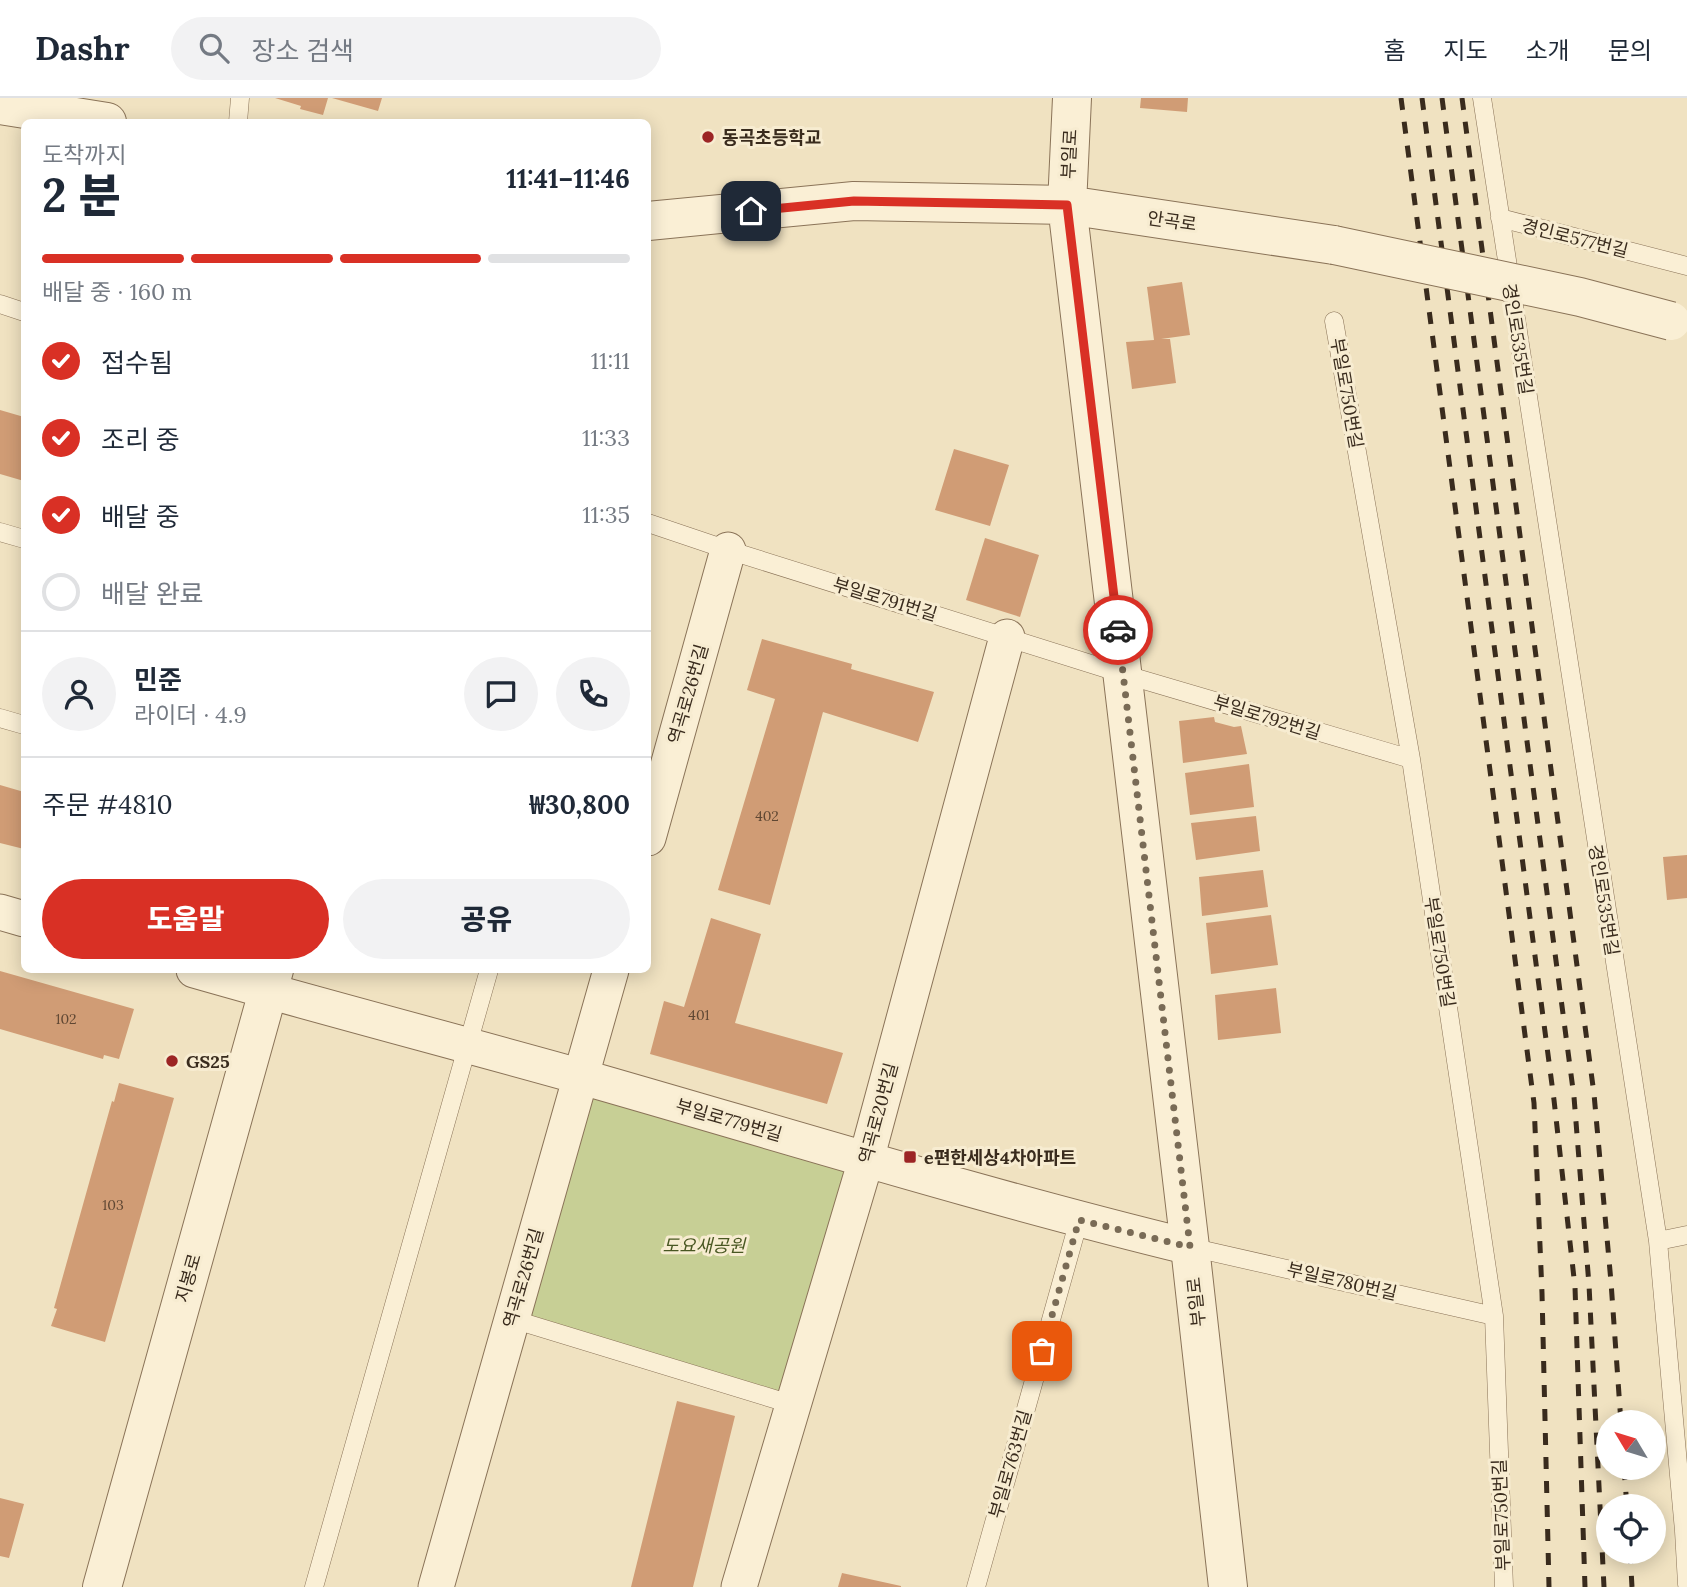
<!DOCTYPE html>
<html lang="ko">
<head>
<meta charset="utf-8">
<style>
	:root { --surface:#fff; --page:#f2f2f3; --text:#1f2937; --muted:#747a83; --line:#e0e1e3; --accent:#d93025 }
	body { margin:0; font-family:Lora,"Noto Sans KR",serif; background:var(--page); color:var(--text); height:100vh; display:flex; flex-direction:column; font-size:26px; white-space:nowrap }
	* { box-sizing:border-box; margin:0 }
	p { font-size:23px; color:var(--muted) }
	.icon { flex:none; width:38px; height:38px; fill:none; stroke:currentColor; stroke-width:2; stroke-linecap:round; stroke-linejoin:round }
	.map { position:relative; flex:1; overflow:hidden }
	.drawer { position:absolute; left:21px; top:21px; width:630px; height:854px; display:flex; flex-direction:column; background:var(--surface); border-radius:10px; box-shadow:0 4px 18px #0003 }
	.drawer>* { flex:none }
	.needle { width:46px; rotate:308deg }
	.fabs { position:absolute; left:1596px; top:1312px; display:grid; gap:14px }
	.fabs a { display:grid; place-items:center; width:70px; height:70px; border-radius:50%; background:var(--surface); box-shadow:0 4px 18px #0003; font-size:35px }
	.pin { position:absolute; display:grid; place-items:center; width:60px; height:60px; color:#fff; margin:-30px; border-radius:14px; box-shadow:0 4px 10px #0006 }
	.courier { position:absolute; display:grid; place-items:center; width:70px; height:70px; margin:-35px; border:5px solid #d93025; border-radius:50%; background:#fff; color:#222; box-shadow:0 2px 9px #0007 }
	.overview em { font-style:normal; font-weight:800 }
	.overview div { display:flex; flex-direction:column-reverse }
	.overview { display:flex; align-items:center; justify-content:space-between; height:119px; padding:0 21px }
	h1 { font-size:46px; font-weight:800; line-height:52px }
	.bar { display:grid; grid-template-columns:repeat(4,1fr); gap:10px 7px; align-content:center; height:84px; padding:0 21px }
	.bar i { height:9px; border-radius:5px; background:var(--line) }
	.bar .current { background:var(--accent) }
	.bar p { grid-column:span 4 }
	.line { display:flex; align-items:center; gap:18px; padding:0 21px; border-top:2px solid var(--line) }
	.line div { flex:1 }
	.round { display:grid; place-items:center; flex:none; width:74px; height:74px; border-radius:37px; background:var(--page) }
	ol { padding:0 21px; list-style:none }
	li { display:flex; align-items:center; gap:21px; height:77px }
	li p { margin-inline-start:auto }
	li .icon { padding:7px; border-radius:50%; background:var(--accent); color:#fff; stroke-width:4 }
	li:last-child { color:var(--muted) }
	li i { width:38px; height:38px; border:4px solid var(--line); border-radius:50% }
	.cta { display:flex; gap:14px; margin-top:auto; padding:14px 21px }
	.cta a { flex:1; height:80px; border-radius:42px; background:var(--accent); color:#fff; font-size:28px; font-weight:800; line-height:80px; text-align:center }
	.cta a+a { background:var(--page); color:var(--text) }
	header { display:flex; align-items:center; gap:42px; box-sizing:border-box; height:98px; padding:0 35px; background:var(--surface); border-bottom:2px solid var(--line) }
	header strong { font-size:33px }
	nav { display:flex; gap:38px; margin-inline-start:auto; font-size:24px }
	.search { width:490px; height:63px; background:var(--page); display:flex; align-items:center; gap:18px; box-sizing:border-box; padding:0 24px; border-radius:38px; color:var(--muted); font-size:26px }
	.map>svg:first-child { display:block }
	.green { fill:#c7cf95 }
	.building { fill:#d09c75 }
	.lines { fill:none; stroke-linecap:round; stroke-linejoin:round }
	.service-casing { stroke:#8a7358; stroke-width:19 }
	.minor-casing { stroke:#8a7358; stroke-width:37 }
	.tertiary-casing { stroke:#8a7358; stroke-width:40 }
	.service { stroke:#faefd5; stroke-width:18 }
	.minor { stroke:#faefd5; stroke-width:35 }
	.tertiary { stroke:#faefd5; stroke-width:38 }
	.rail { stroke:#392b1d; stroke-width:5; stroke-dasharray:12 12; stroke-linecap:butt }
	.tertiary-bridge-casing { stroke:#8a7358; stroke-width:40; stroke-linecap:butt }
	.tertiary-bridge { stroke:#faefd5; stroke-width:38 }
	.done { stroke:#796b56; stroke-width:7; stroke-dasharray:0 12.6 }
	.route { stroke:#d93025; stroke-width:9 }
	.poi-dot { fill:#9c2525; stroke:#f7ecd1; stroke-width:2.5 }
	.labels { text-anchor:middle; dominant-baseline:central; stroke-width:6; stroke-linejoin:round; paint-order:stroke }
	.number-label { font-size:14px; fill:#5f4733 }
	.poi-label { font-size:18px; font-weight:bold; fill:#392b1d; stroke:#f7ecd1; text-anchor:start }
	.street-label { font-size:18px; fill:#392b1d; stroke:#f7ecd1 }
	.park-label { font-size:18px; font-style:italic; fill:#495722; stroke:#f7ecd1 }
</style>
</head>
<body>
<header>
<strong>Dashr</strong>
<div class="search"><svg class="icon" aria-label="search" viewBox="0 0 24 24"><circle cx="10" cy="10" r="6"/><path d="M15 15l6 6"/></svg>장소 검색</div>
<nav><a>홈</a><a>지도</a><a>소개</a><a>문의</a></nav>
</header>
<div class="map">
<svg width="1687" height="1489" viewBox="0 0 1687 1489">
	<rect width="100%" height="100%" fill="#f0e2c1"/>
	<path class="green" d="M581,979L866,1062L794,1307L512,1221Z"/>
	<path class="building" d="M275,0H328L323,17L300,11L301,8Z
		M332,0H382L378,13Z
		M1141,0H1188L1187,14L1140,10Z
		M1182,184L1190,237L1161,241H1170L1176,285L1132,291L1126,244L1154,242L1147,189Z
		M0,312L24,319V383L0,376Z
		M954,351L1009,367L990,428L935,412Z
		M985,440L1039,457L1020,519L966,502Z
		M762,541L852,566L851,571L934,594L918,644L823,614L770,807L718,792L775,601L747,592Z
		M1214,619L1215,624L1234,629L1241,628L1247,656L1183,665L1179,623Z
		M1249,666L1254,709L1190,717L1185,675Z
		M0,687L24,694V751L0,745Z
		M1256,718L1260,753L1196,762L1191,725Z
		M1687,757V800L1667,802L1663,759Z
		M1263,772L1268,809L1202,818L1199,779Z
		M1271,817L1278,867L1211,876L1206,825Z
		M711,820L761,836L735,925L843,955L827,1006L650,956L664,903L684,909Z
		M0,873L134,911L119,961L104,957L103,961L0,931Z
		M1276,890L1281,935L1218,942L1215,897Z
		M119,985L174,1000L105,1244L51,1228L57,1211L54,1210L112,1003L114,1004Z
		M677,1303L735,1318L693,1489H631Z
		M0,1400L24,1406L9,1460L0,1458Z
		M842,1475L901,1488V1489H838Z"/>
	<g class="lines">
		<g class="service-casing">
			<path id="service" d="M1482,0L1658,1143L1684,1433L1687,1486
				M238,24L240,0
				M1500,120L1687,168
				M0,206L24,214
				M1334,223L1411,661L1494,1218L1504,1489
				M648,425L728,452L1123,576L1411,661
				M0,434L24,441
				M0,620L24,627
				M1658,1143L1687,1137
				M1190,1149L1494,1218
				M512,1221L794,1307
				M314,1489L489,872
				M976,1489L1079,1122"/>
		</g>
		<g class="minor-casing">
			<path id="minor" d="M648,740L728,452
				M0,814L24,821
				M194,872C323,909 453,943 582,979C785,1037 985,1099 1190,1149
				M436,1489L611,872
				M739,1489L866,1062L1007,539"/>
		</g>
		<g class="tertiary-casing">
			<path id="tertiary" d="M1072,0L1067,107L1190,1149L1228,1489
				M0,7L107,24
				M648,123L854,103L1067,107L1334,147
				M102,1489L274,872"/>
		</g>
		<use href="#service" class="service"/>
		<use href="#minor" class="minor"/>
		<use href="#tertiary" class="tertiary"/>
		<path class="rail" d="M1401,0L1534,1005L1542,1195L1549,1489
			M1422,0L1554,1002L1575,1189L1585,1489
			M1442,0L1574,999L1589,1187L1604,1489
			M1462,0L1594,996L1611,1184L1621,1325
			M1624,1370L1627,1409
			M1630,1454L1632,1489"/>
		<g class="tertiary-bridge-casing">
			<path id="tertiary-bridge" d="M1334,147L1580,199L1671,223"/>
		</g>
		<use href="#tertiary-bridge" class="tertiary-bridge"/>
	</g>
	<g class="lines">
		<path class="done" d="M1042,1253L1079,1122L1190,1149L1118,532"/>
		<path class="route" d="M751,113L854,103L1067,107L1118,532"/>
	</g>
	<g class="poi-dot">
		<circle cx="708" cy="39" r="7"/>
		<circle cx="172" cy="963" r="7"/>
		<rect x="903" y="1052" width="14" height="14" rx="3.5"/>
	</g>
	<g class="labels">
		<g class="number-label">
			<text x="767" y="718">402</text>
			<text x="699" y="917">401</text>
			<text x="66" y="921">102</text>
			<text x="113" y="1107">103</text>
		</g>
		<g class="poi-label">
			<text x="722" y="39">동곡초등학교</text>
			<text x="186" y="963">GS25</text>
			<text x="924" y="1059">e편한세상4차아파트</text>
		</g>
		<g class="street-label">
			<text transform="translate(1069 56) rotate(-87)">부일로</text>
			<text transform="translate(1172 123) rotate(8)">안곡로</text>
			<text transform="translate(1575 140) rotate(14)">경인로577번길</text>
			<text transform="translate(1518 241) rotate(81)">경인로535번길</text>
			<text transform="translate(1347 295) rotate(80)">부일로750번길</text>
			<text transform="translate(885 501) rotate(17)">부일로791번길</text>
			<text transform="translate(688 596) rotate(-74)">역곡로26번길</text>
			<text transform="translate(1267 619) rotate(17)">부일로792번길</text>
			<text transform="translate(1604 802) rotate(81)">경인로535번길</text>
			<text transform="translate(1440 854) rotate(81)">부일로750번길</text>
			<text transform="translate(878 1015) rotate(-75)">역곡로20번길</text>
			<text transform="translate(729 1022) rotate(16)">부일로779번길</text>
			<text transform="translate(188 1180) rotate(-74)">지봉로</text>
			<text transform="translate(523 1180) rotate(-74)">역곡로26번길</text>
			<text transform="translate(1342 1183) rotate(13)">부일로780번길</text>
			<text transform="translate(1196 1204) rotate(-96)">부일로</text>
			<text transform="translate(1010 1366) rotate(-74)">부일로763번길</text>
			<text transform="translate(1501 1417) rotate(-92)">부일로750번길</text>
		</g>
		<g class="park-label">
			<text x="704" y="1147">도요새공원</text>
		</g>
	</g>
</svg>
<div class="fabs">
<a><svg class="needle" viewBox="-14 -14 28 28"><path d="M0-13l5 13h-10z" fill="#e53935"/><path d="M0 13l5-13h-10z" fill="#747a83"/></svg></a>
<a><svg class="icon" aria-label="locate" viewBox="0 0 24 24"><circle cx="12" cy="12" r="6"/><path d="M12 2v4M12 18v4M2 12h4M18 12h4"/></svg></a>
</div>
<div class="pin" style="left:1042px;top:1253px;background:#ea580c"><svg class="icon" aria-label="bag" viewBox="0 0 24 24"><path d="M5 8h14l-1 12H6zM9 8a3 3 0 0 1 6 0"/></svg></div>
<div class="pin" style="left:751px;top:113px;background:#1f2937"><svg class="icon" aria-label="home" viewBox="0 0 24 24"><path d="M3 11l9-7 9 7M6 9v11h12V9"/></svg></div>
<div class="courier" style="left:1118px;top:532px"><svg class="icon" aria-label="car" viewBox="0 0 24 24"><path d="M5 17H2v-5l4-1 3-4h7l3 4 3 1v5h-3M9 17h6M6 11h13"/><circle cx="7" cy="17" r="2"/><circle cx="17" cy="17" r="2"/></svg></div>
<section class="drawer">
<div class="overview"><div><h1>2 분</h1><p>도착까지</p></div><em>11:41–11:46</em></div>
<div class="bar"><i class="current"></i><i class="current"></i><i class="current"></i><i></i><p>배달 중 · 160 m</p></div>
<ol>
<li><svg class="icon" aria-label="check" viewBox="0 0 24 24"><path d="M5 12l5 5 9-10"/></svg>접수됨<p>11:11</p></li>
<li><svg class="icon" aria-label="check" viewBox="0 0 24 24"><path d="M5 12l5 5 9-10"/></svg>조리 중<p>11:33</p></li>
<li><svg class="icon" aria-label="check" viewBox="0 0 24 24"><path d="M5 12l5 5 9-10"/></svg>배달 중<p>11:35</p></li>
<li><i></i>배달 완료</li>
</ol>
<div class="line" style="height:126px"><a class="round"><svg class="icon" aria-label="person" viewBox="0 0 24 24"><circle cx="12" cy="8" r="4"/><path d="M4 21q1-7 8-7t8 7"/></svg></a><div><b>민준</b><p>라이더 · 4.9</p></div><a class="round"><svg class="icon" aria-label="chat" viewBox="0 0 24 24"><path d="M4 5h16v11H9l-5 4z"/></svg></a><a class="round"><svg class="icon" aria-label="phone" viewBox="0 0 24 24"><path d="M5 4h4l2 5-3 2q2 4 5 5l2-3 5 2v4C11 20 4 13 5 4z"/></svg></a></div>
<div class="line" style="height:91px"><div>주문 #4810</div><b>₩30,800</b></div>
<div class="cta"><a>도움말</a><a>공유</a></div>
</section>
</div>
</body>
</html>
